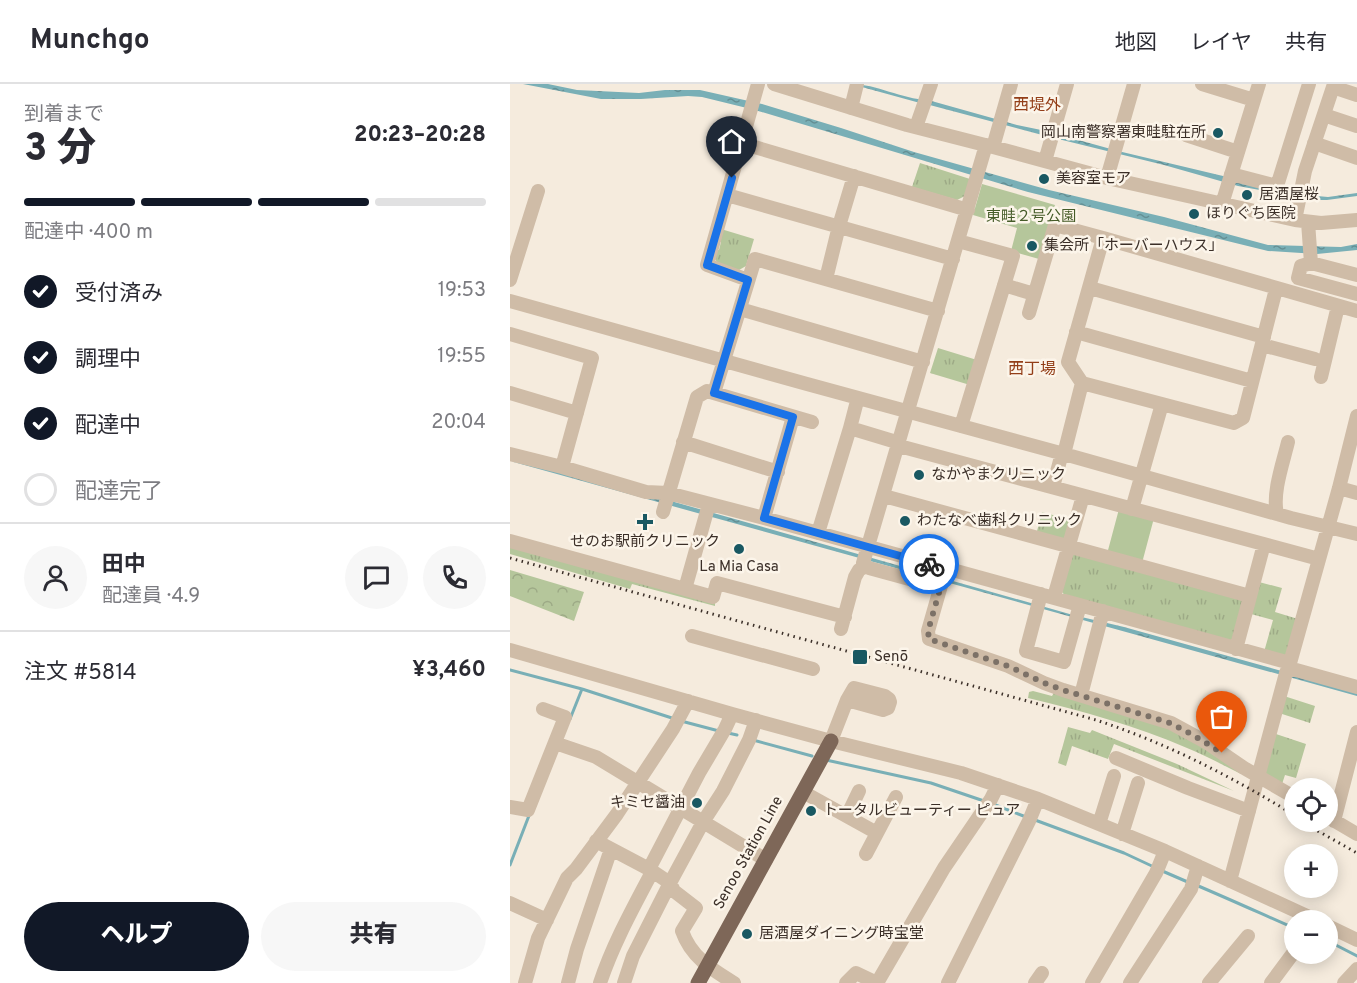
<!DOCTYPE html>
<html lang="ja">
<head>
<meta charset="utf-8">
<style>
	:root { --surface:#fff; --page:#f7f7f7; --text:#2b2b33; --muted:#7c7c81; --line:#e1e1e2; --accent:#111827 }
	body { margin:0; font-family:Overpass,"Noto Sans JP",sans-serif; background:var(--page); color:var(--text); height:100vh; display:flex; flex-direction:column; font-size:22px; white-space:nowrap }
	* { box-sizing:border-box; margin:0 }
	p { font-size:20px; color:var(--muted) }
	.icon { flex:none; width:33px; height:33px; fill:none; stroke:currentColor; stroke-width:2; stroke-linecap:round; stroke-linejoin:round }
	.map { position:relative; flex:1; overflow:hidden }
	.side { display:flex; flex-direction:column; background:var(--surface); width:510px }
	.side>* { flex:none }
	.tools { position:absolute; left:774px; top:694px; display:grid; gap:12px }
	.tools a { display:grid; place-items:center; width:54px; height:54px; border-radius:50%; background:var(--surface); box-shadow:0 3px 15px #0003; font-size:30px }
	.pin { position:absolute; display:grid; place-items:center; width:51px; height:51px; color:#fff; margin:-62px -26px; border-radius:50% 50% 50% 0; rotate:-45deg; box-shadow:0 0 6px #0007 }
	.pin .icon { rotate:45deg }
	.courier { position:absolute; display:grid; place-items:center; width:60px; height:60px; margin:-30px; border:4px solid #1a73e8; border-radius:50%; background:#fff; color:#222; box-shadow:0 2px 8px #0007 }
	.headline em { font-style:normal; font-weight:800 }
	.headline div { display:flex; flex-direction:column-reverse }
	.headline { display:flex; align-items:center; justify-content:space-between; height:102px; padding:0 24px }
	h1 { font-size:39px; font-weight:800; line-height:45px }
	.bar { display:grid; grid-template-columns:repeat(4,1fr); gap:9px 6px; align-content:center; height:72px; padding:0 24px }
	.bar i { height:8px; border-radius:4px; background:var(--line) }
	.bar .on { background:var(--accent) }
	.bar p { grid-column:span 4 }
	.line { display:flex; align-items:center; gap:15px; padding:0 24px; border-top:2px solid var(--line) }
	.line div { flex:1 }
	.round { display:grid; place-items:center; flex:none; width:63px; height:63px; border-radius:32px; background:var(--page) }
	ol { padding:0 24px; list-style:none }
	li { display:flex; align-items:center; gap:18px; height:66px }
	li p { margin-inline-start:auto }
	li .icon { padding:6px; border-radius:50%; background:var(--accent); color:#fff; stroke-width:4 }
	li:last-child { color:var(--muted) }
	li i { width:33px; height:33px; border:3px solid var(--line); border-radius:50% }
	.action { display:flex; gap:12px; margin-top:auto; padding:12px 24px }
	.action a { flex:1; height:69px; border-radius:36px; background:var(--accent); color:#fff; font-size:24px; font-weight:800; line-height:69px; text-align:center }
	.action a+a { background:var(--page); color:var(--text) }
	header { display:flex; align-items:center; gap:36px; box-sizing:border-box; height:84px; padding:0 30px; background:var(--surface); border-bottom:2px solid var(--line) }
	header strong { font-size:28px }
	nav { display:flex; gap:33px; margin-inline-start:auto; font-size:21px }
	main { display:flex; flex:1; min-height:0 }
	.map>svg:first-child { display:block }
	.grass { fill:url(#grass-tufts) }
	.forest { fill:url(#forest-crowns) }
	.park { fill:#b5c69b }
	.water { fill:url(#water-ripples) }
	.lines { fill:none; stroke-linecap:round; stroke-linejoin:round }
	.stream { stroke:#79afb6; stroke-width:3 }
	.minor { stroke:#cfbca7; stroke-width:14 }
	.major { stroke:#7e6758; stroke-width:15 }
	.rail { stroke:#3b2f28; stroke-width:3; stroke-dasharray:1.5 4.5; stroke-linecap:butt }
	.done { stroke:#7c7167; stroke-width:6; stroke-dasharray:0 10.8 }
	.route { stroke:#1a73e8; stroke-width:8 }
	.poi-dot { fill:#195862; stroke:#fcf5ea; stroke-width:2 }
	.labels { text-anchor:middle; dominant-baseline:central; stroke-width:5; stroke-linejoin:round; paint-order:stroke }
	.poi-label { font-size:15px; fill:#3b2f28; stroke:#fcf5ea; text-anchor:start }
	.park-label { font-size:15px; fill:#465c29; stroke:#fcf5ea }
	.street-label { font-size:15px; fill:#3b2f28; stroke:#fcf5ea }
	.neighbourhood-label { font-size:16px; fill:#933e18; stroke:#fcf5ea }
</style>
</head>
<body>
<header>
<strong>Munchgo</strong>
<nav><a>地図</a><a>レイヤ</a><a>共有</a></nav>
</header>
<main>
<section class="side">
<div class="headline"><div><h1>3 分</h1><p>到着まで</p></div><em>20:23–20:28</em></div>
<div class="bar"><i class="on"></i><i class="on"></i><i class="on"></i><i></i><p>配達中 · 400 m</p></div>
<ol>
<li><svg class="icon" aria-label="check" viewBox="0 0 24 24"><path d="M5 12l5 5 9-10"/></svg>受付済み<p>19:53</p></li>
<li><svg class="icon" aria-label="check" viewBox="0 0 24 24"><path d="M5 12l5 5 9-10"/></svg>調理中<p>19:55</p></li>
<li><svg class="icon" aria-label="check" viewBox="0 0 24 24"><path d="M5 12l5 5 9-10"/></svg>配達中<p>20:04</p></li>
<li><i></i>配達完了</li>
</ol>
<div class="line" style="height:108px"><a class="round"><svg class="icon" aria-label="person" viewBox="0 0 24 24"><circle cx="12" cy="8" r="4"/><path d="M4 21q1-7 8-7t8 7"/></svg></a><div><b>田中</b><p>配達員 · 4.9</p></div><a class="round"><svg class="icon" aria-label="chat" viewBox="0 0 24 24"><path d="M4 5h16v11H9l-5 4z"/></svg></a><a class="round"><svg class="icon" aria-label="phone" viewBox="0 0 24 24"><path d="M5 4h4l2 5-3 2q2 4 5 5l2-3 5 2v4C11 20 4 13 5 4z"/></svg></a></div>
<div class="line" style="height:78px"><div>注文 #5814</div><b>¥3,460</b></div>
<div class="action"><a>ヘルプ</a><a>共有</a></div>
</section>
<div class="map">
<svg width="847" height="899" viewBox="0 0 847 899">
	<defs>
		<pattern id="grass-tufts" width="24" height="20" patternUnits="userSpaceOnUse" patternTransform="scale(1.5)"><rect width="24" height="20" fill="#b5c69b"/><path d="M3 7l-1-3M5 7V3M7 7l1-3M15 17l-1-3M17 17v-4M19 17l1-3" fill="none" stroke="#9daa86"/></pattern>
		<pattern id="forest-crowns" width="20" height="18" patternUnits="userSpaceOnUse" patternTransform="scale(1.5)"><rect width="20" height="18" fill="#b5c69b"/><path d="M2 6a3 3 0 1 1 6 0M12 15a3 3 0 1 1 6 0" fill="none" stroke="#9daa86"/></pattern>
		<pattern id="water-ripples" width="26" height="14" patternUnits="userSpaceOnUse" patternTransform="scale(1.5)"><rect width="26" height="14" fill="#79afb6"/><path d="M2 4q2-2 4 0t4 0M15 11q2-2 4 0t4 0" fill="none" stroke="#648f94"/></pattern>
	</defs>
	<rect width="100%" height="100%" fill="#f5ebdd"/>
	<path class="grass" d="M410,79L460,95L455,112L447,116L402,103Z
		M211,145L244,155L236,182L229,186L208,180L204,173L206,166H209L211,158L208,157Z
		M428,264L467,276L460,301L420,289Z
		M532,428L561,436L556,454L552,458L526,451Z
		M0,462L205,516V522L122,500L120,505L0,470Z
		M566,469L734,517L725,553L718,558L557,514L552,508L562,472Z
		M749,498L772,504L765,528L788,535L779,568L772,573L754,568L763,536L741,530Z
		M546,605L660,642L730,686L731,690C713,681 696,672 677,664C626,642 573,627 518,614L519,608L523,607L542,612Z
		M774,612L805,622L800,639L769,629Z
		M558,643L580,649L582,646L667,680L724,707L604,660L598,675L562,662L556,682L548,679Z
		M763,649L796,660L786,694L775,691L771,703L754,688Z"/>
	<path class="forest" d="M0,486L74,508L64,537L0,512Z"/>
	<path class="park" d="M472,100L545,121L529,175L501,167L507,144L463,131Z
		M609,425L644,434L632,479L597,470Z"/>
	<path class="water" d="M13,0H38L67,6L129,9L155,6H190L252,20L331,44L404,68L539,106L654,133L758,161L831,163L847,160V166L807,170L758,167L518,108L245,26L192,13L178,12L131,15H91Z
		M341,0C367,0 391,15 418,16L507,41L536,47L608,67L755,102L807,112L818,113L847,109V112L817,116H805L728,102L654,81L536,52L416,20L410,19Z
		M0,377L94,398L563,531L614,543L847,608V612Z"/>
	<g class="lines">
		<path class="stream" d="M0,586L72,605L165,635
			M60,635L72,605
			M171,637L209,647
			M218,649L227,651
			M243,656L302,672
			M316,676L421,699L474,717
			M483,720L516,733
			M525,736L614,769L644,783
			M0,781L20,729
			M650,786L680,799
			M686,801C719,815 752,830 784,844
			M818,857L847,872"/>
		<path class="minor" d="M264,0L397,41L483,63L597,94L785,136L811,139L847,136
			M692,0L744,16
			M823,3L847,11
			M341,24L347,0
			M814,31L847,42
			M406,43L421,0
			M676,51L728,68
			M231,59L458,126
			M804,59L847,74
			M483,63L501,0
			M535,77L557,0
			M721,90L767,102L799,0
			M597,94L624,0
			M217,111L443,175
			M712,120L749,0
			M785,136L795,87L824,0
			M798,138L801,179L847,191
			M448,157L503,172L451,342
			M801,179L791,182L788,194L847,210
			M316,195L329,142L344,92
			M0,196L28,107
			M238,196L197,181L248,0
			M494,201L524,210
			M580,204L754,253
			M766,205L733,334L724,339L572,299L558,278L593,154L847,227
			M0,217L297,300L554,370L781,434L847,450
			M230,225L413,278
			M519,229L545,141L593,154
			M566,248L742,297
			M0,250L82,274L52,383
			M752,261L805,275
			M811,293L828,222
			M0,309L67,329
			M204,309L245,175L428,227
			M340,344L383,357L393,363L809,475
			M173,358L268,388
			M0,370L52,383L136,408L158,409L254,434L780,579
			M554,370L572,299
			M543,403L552,369
			M829,404L847,409
			M374,412L740,512
			M622,425L652,320
			M153,428L187,313L197,307L302,338
			M767,430C762,409 773,379 778,358
			M254,434L283,333
			M308,449L340,344L346,321
			M0,457L175,505L199,420
			M413,478L408,491L403,496L359,484L356,482L353,479L476,61
			M436,484L418,547L419,555L498,582L534,599L553,606L661,639L696,658L734,684L784,713
			M175,505L203,513L207,499L335,533
			M531,510L516,567L554,578L570,521
			M544,513L573,412
			M331,545L345,493L349,486L356,482
			M182,552L303,585
			M726,565L754,460
			M0,566L222,630L321,657L451,689L528,715L655,767L808,837
			M779,584L847,603
			M571,611L593,527
			M321,657L337,616L344,604L375,612L379,615L380,618L378,624L373,626L337,616
			M45,659L86,673L256,776
			M606,674L678,704L739,727
			M293,708L367,749
			M0,723L18,726L55,633L33,625
			M337,732L349,707
			M818,733L847,750
			M824,737L847,648
			M589,740L604,692
			M612,750L628,699
			M86,757L139,785L160,799L164,807L186,824L172,847C181,873 201,885 224,899
			M356,770L386,713
			M139,785L189,689L215,645L222,630
			M720,797L776,589L780,579L829,404L847,332
			M0,819L37,836
			M818,842L847,856
			M15,899L28,854L57,794L66,785L107,730L163,645L178,617
			M58,899L67,865L101,765
			M90,899C103,860 123,824 142,788
			M114,899L123,872L160,799L193,738L213,707L239,656L246,636
			M336,899L346,889L367,899
			M367,899L434,784L481,715L488,701
			M438,899L519,737L528,715
			M525,899L532,889
			M582,899L646,789L655,767
			M620,899L681,805L688,782
			M699,899L738,852
			M761,899L784,868
			M834,899L847,885"/>
		<path class="major" d="M188,899L321,657"/>
		<path class="rail" d="M0,474L586,636C656,659 721,692 784,731
			M792,738L847,769"/>
	</g>
	<g class="lines">
		<path class="done" d="M419,480L436,484L418,547L419,555L498,582L534,599L553,606L660,639L683,651L712,669"/>
		<path class="route" d="M222,94L197,181L238,196L204,309L283,333L254,434L419,480"/>
	</g>
	<g class="poi-dot">
		<circle cx="708" cy="49" r="6"/>
		<circle cx="534" cy="95" r="6"/>
		<circle cx="737" cy="111" r="6"/>
		<circle cx="684" cy="130" r="6"/>
		<circle cx="522" cy="162" r="6"/>
		<circle cx="409" cy="391" r="6"/>
		<circle cx="395" cy="437" r="6"/>
		<path d="M132 429h6v6h6v6h-6v6h-6v-6h-6v-6h6z"/>
		<circle cx="229" cy="465" r="6"/>
		<rect x="342" y="565" width="16" height="16" rx="3"/>
		<circle cx="187" cy="719" r="6"/>
		<circle cx="301" cy="727" r="6"/>
		<circle cx="237" cy="850" r="6"/>
	</g>
	<g class="labels">
		<g class="poi-label">
			<text x="696" y="49" text-anchor="end">岡山南警察署東畦駐在所</text>
			<text x="546" y="95">美容室モア</text>
			<text x="749" y="111">居酒屋桜</text>
			<text x="696" y="130">ほりぐち医院</text>
			<text x="534" y="162">集会所「ホーバーハウス」</text>
			<text x="421" y="391">なかやまクリニック</text>
			<text x="407" y="437">わたなべ歯科クリニック</text>
			<text x="135" y="458" text-anchor="middle">せのお駅前クリニック</text>
			<text x="229" y="483" text-anchor="middle">La Mia Casa</text>
			<text x="364" y="573">Senō</text>
			<text x="175" y="719" text-anchor="end">キミセ醤油</text>
			<text x="313" y="727">トータルビューティー ピュア</text>
			<text x="249" y="850">居酒屋ダイニング時宝堂</text>
		</g>
		<g class="park-label">
			<text x="521" y="133">東畦２号公園</text>
		</g>
		<g class="street-label">
			<text transform="translate(239 769) rotate(-61)">Senoo Station Line</text>
		</g>
		<g class="neighbourhood-label">
			<text x="527" y="22">西堤外</text>
			<text x="522" y="286">西丁場</text>
		</g>
	</g>
</svg>
<div class="tools">
<a><svg class="icon" aria-label="locate" viewBox="0 0 24 24"><circle cx="12" cy="12" r="6"/><path d="M12 2v4M12 18v4M2 12h4M18 12h4"/></svg></a>
<a>+</a>
<a>−</a>
</div>
<div class="pin" style="left:712px;top:669px;background:#ea580c"><svg class="icon" aria-label="bag" viewBox="0 0 24 24"><path d="M5 8h14l-1 12H6zM9 8a3 3 0 0 1 6 0"/></svg></div>
<div class="pin" style="left:222px;top:94px;background:#1f2937"><svg class="icon" aria-label="home" viewBox="0 0 24 24"><path d="M3 11l9-7 9 7M6 9v11h12V9"/></svg></div>
<div class="courier" style="left:419px;top:480px"><svg class="icon" aria-label="bike" viewBox="0 0 24 24"><circle cx="6" cy="16" r="4"/><circle cx="18" cy="16" r="4"/><path d="M6 16l4-8h5l3 8M10 8l3 8H6M13 5h3"/></svg></div>
</div>
</main>
</body>
</html>
